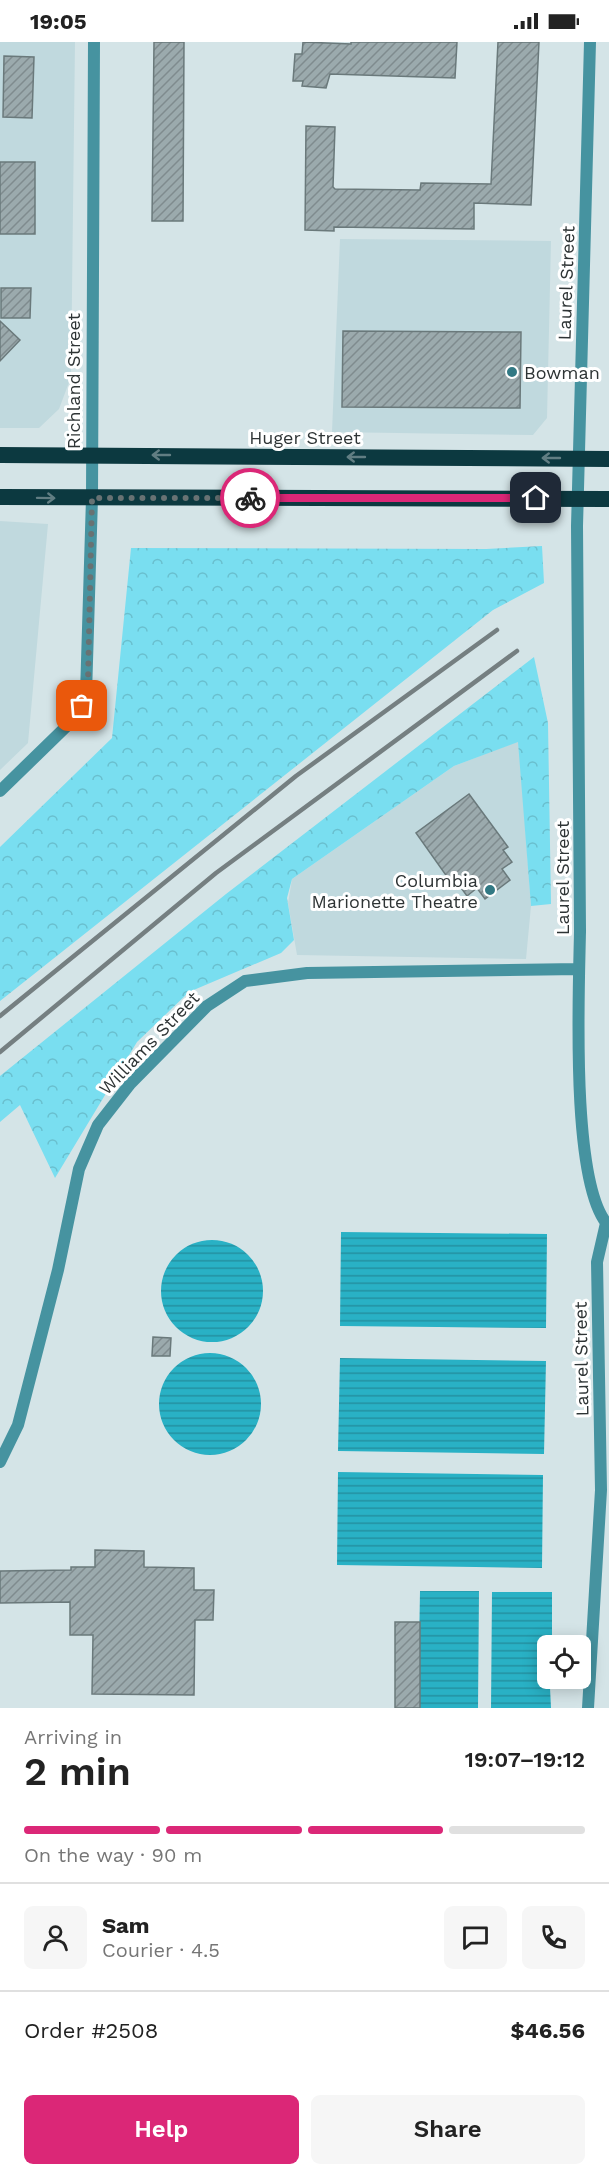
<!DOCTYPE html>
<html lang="en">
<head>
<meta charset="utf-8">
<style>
	:root { --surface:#fff; --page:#f6f6f6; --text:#222; --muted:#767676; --line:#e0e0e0; --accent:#db2777 }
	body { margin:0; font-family:"Work Sans",sans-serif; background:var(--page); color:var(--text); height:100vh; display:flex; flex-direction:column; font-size:22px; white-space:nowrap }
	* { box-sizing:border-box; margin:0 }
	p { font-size:20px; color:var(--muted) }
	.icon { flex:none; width:33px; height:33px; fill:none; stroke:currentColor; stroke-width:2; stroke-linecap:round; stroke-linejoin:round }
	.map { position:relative; height:1666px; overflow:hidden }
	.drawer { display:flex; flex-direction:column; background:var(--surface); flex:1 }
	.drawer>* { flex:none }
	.tools { position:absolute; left:537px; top:1593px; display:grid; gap:12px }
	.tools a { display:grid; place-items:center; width:54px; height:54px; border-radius:9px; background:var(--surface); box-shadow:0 3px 15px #0003; font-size:30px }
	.pin { position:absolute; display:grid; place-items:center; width:51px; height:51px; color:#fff; margin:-26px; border-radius:12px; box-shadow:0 3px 9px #0006 }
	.courier { position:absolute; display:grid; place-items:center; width:60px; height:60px; margin:-30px; border:4px solid #db2777; border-radius:50%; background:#fff; color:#222; box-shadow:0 2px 8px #0007 }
	.headline em { font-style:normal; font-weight:600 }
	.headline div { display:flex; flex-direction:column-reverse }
	.headline { display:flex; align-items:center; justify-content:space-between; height:102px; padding:0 24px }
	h1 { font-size:39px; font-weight:600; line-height:45px }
	.bar { display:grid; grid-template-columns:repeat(4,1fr); gap:9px 6px; align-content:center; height:72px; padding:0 24px }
	.bar i { height:8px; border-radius:4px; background:var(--line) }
	.bar .on { background:var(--accent) }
	.bar p { grid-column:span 4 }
	.line { display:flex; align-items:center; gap:15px; padding:0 24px; border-top:2px solid var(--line) }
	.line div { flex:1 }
	.round { display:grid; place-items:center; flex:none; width:63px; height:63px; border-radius:9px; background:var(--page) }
	.primary-button { display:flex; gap:12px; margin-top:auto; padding:12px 24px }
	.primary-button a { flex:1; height:69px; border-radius:9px; background:var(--accent); color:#fff; font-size:24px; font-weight:600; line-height:69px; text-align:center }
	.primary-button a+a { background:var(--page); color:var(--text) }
	.status { display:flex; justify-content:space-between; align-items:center; height:42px; padding:0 30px; background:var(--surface); direction:ltr }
	.status svg { height:16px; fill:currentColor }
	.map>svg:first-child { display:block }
	.built { fill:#c0d9de }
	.forest { fill:url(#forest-crowns) }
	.water { fill:url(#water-rules) }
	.building { fill:url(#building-hatch); stroke:#6a797b; stroke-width:1.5 }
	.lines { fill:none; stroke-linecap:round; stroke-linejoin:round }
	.minor { stroke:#4693a0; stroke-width:12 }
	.tertiary { stroke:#4693a0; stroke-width:12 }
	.trunk { stroke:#0c3940; stroke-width:16 }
	.rail { stroke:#757f81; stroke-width:4.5 }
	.oneway { stroke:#617e83 }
	.done { stroke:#687273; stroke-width:6; stroke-dasharray:0 10.8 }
	.route { stroke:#db2777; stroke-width:8 }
	.poi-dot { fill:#327984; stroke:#fff; stroke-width:2 }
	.labels { text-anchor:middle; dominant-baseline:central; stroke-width:6; stroke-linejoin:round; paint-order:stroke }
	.street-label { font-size:18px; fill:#2e3435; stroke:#fff }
	.poi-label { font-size:18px; fill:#2e3435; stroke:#fff; text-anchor:start }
</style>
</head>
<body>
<div class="status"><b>19:05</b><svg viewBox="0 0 49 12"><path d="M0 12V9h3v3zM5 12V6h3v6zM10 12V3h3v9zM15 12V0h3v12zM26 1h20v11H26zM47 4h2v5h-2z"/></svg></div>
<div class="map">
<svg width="609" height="1666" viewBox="0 0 609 1666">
	<defs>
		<pattern id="forest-crowns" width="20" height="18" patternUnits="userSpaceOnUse" patternTransform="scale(1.5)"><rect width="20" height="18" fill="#79def0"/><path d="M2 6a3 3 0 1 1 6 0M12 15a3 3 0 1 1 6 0" fill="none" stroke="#69bfce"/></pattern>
		<pattern id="water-rules" width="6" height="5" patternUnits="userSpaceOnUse" patternTransform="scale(1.5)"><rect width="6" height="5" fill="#29b1c5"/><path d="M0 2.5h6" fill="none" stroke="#2491a1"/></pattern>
		<pattern id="building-hatch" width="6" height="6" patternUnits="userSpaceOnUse" patternTransform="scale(1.5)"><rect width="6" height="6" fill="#9baaad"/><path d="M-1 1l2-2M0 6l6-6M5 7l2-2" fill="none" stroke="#7f8b8e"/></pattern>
	</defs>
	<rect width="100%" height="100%" fill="#d4e4e7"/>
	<path class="built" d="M0,0H75L71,335L59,367L39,386H0Z
		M340,197L551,199L547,376L533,393L332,390Z
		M0,479L48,482L28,701L0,728Z
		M519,699L531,864L526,917L297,913L288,861L292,837L454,724Z"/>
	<path class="forest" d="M542,504L544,541L493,568L0,959V805L112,696L131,506L486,507Z
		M534,615L548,681L551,862L531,864L518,700L454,724L292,837L287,856L294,898L281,911L189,950L137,1000L55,1136L20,1063L0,1080V1034L226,852Z"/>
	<path class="water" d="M341,1190L547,1192L546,1286L340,1284Z
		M161 1249a51 51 0 1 1 102 0a51 51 0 1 1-102 0Z
		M159 1362a51 51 0 1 1 102 0a51 51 0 1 1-102 0Z
		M340,1316L546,1319L544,1412L338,1409Z
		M338,1430L543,1433L542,1526L337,1523Z
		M420,1549H479L478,1666H418Z
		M492,1550H552V1603L548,1604L551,1666H491Z"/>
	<path class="building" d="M154,0H184L183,179H152Z
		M303,0L351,2V0H457L455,36L330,32L326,46L302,44L303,39H293L295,12H302Z
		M498,0H539L531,163L474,161V187L334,185V189L305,188L306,84L335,85L333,145L335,147L420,148L421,141L491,142Z
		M4,14L34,15L32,76L3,75Z
		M0,120H35V192H0Z
		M1,246H31L30,276H1Z
		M0,279L20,298L0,319Z
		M343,289L521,290L520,366L342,365Z
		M469,752L508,805L503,808L512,820L502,827L510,838L485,857L477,846L467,854L459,843L455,846L416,791Z
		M153,1295L171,1296L170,1314H152Z
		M95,1508L144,1509V1525L194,1526V1548H214L213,1578H195L194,1653L92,1652L93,1593H70V1560L0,1561V1529L71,1528V1525H95Z
		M395,1580H420V1666H395Z"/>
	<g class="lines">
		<path class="minor" d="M0,749L75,676L86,652L92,456
			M580,889C579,947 570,1145 609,1184
			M0,1420L18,1383L58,1228L79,1127L98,1083L130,1042L207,964L245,939L307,931L579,927
			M588,1666L601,1448L597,1220L606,1181"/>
		<path class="tertiary" d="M92,456L94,0
			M580,889L577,484L590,0"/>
		<path class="trunk" d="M0,413L609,417
			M0,455L609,457"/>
		<path class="rail" d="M0,974L296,734L497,588
			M0,1010L216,831L517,609"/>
	</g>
	<defs><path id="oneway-shaft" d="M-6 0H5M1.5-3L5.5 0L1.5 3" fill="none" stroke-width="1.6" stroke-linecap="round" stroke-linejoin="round" transform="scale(1.5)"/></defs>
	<g class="oneway">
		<use href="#oneway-shaft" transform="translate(161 413) rotate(-180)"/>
		<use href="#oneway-shaft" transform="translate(356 415) rotate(-180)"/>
		<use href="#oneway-shaft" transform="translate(551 416) rotate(-180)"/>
		<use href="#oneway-shaft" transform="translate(46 456) rotate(1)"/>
	</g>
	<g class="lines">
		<path class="done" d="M82,664L88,640L92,456H250"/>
		<path class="route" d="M250,456H536"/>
	</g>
	<g class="poi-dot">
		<circle cx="512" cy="330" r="6"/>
		<circle cx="490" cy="848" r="6"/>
	</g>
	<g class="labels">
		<g class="street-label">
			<text transform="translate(566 241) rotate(-88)">Laurel Street</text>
			<text transform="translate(73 339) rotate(-90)">Richland Street</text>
			<text x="305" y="395">Huger Street</text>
			<text transform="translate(562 836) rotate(-90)">Laurel Street</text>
			<text transform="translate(149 1001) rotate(-46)">Williams Street</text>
			<text transform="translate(581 1317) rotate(-91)">Laurel Street</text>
		</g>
		<g class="poi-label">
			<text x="524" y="330">Bowman</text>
			<text x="478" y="838" text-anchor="end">Columbia<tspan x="478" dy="21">Marionette Theatre</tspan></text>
		</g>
	</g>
</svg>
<div class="tools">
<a><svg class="icon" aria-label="locate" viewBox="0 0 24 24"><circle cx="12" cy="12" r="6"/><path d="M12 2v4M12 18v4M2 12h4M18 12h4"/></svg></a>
</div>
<div class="pin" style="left:82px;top:664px;background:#ea580c"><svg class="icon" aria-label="bag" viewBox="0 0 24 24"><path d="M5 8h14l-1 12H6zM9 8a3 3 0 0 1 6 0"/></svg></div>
<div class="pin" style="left:536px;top:456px;background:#1f2937"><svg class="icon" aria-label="home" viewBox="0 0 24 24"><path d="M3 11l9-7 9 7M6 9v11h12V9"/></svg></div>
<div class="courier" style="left:250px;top:456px"><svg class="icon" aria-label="bike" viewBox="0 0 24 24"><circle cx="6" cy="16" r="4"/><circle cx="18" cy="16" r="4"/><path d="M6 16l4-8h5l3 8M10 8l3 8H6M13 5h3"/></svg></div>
</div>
<section class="drawer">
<div class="headline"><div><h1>2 min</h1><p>Arriving in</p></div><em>19:07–19:12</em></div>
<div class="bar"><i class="on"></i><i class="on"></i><i class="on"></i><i></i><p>On the way · 90 m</p></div>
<div class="line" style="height:108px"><a class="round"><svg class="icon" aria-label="person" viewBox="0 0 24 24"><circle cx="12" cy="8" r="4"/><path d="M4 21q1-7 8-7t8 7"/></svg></a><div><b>Sam</b><p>Courier · 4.5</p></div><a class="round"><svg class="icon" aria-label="chat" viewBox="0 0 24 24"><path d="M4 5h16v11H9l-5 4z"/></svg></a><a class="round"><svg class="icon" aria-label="phone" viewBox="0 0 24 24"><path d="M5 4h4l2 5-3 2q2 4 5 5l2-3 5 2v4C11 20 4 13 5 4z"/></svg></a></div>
<div class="line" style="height:78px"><div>Order #2508</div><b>$46.56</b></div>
<div class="primary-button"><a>Help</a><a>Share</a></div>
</section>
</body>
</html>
